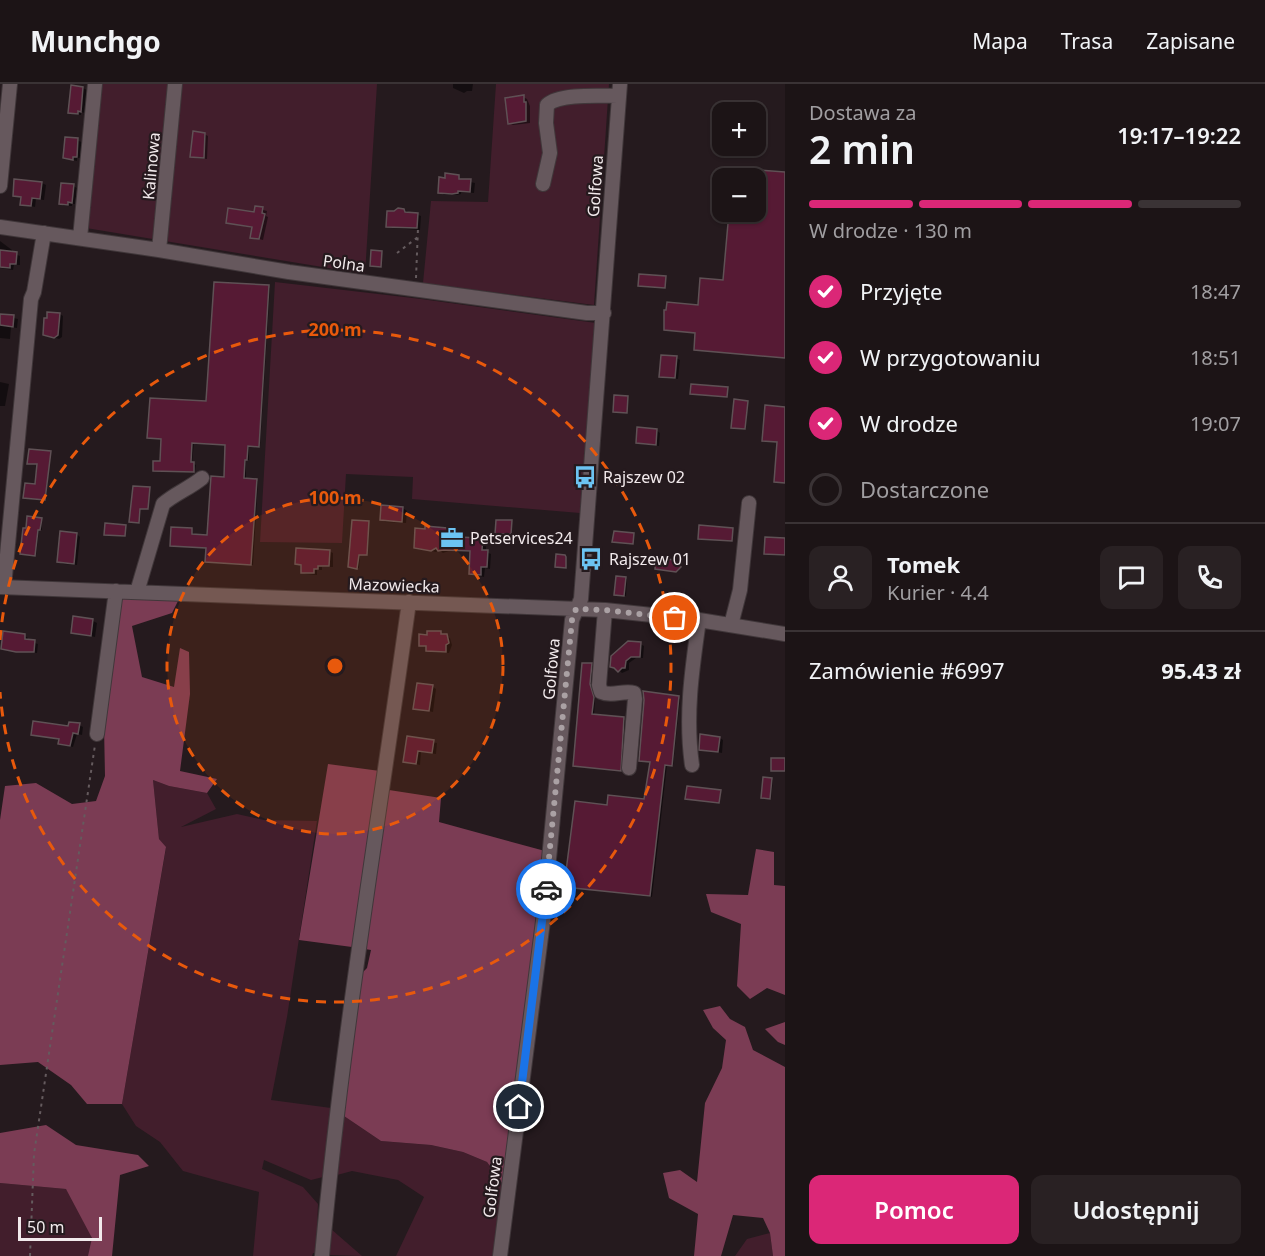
<!DOCTYPE html>
<html lang="pl">
<head>
<meta charset="utf-8">
<style>
	:root { --surface:#1c1416; --page:#292123; --text:#f1f3f6; --muted:#a09ea1; --line:#3a3335; --accent:#db2777 }
	body { margin:0; font-family:"Noto Sans",sans-serif; background:var(--page); color:var(--text); height:100vh; display:flex; flex-direction:column; font-size:22px; white-space:nowrap }
	* { box-sizing:border-box; margin:0 }
	p { font-size:20px; color:var(--muted) }
	.icon { flex:none; width:33px; height:33px; fill:none; stroke:currentColor; stroke-width:2; stroke-linecap:round; stroke-linejoin:round }
	.map { position:relative; flex:1; overflow:hidden }
	.drawer { display:flex; flex-direction:column; background:var(--surface); width:480px }
	.drawer>* { flex:none }
	.controls { position:absolute; left:712px; top:18px; display:grid; gap:12px }
	.controls a { display:grid; place-items:center; width:54px; height:54px; border-radius:12px; background:var(--surface); box-shadow:0 2px 4px #0004,0 0 0 2px var(--line); font-size:30px }
	.scale { position:absolute; left:18px; bottom:15px; width:84px; box-sizing:border-box; padding-left:6px; border:3px solid #f2eaec; border-top:0; font-size:16px; line-height:21px; white-space:nowrap; color:#f2eaec; -webkit-text-stroke:4px #251a1e; paint-order:stroke }
	.pin { position:absolute; display:grid; place-items:center; width:51px; height:51px; color:#fff; margin:-26px; border:3px solid #fff; border-radius:50%; box-shadow:0 2px 6px #0007 }
	.courier { position:absolute; display:grid; place-items:center; width:60px; height:60px; margin:-30px; border:4px solid #1a73e8; border-radius:50%; background:#fff; color:#222; box-shadow:0 2px 8px #0007 }
	.summary em { font-style:normal; font-weight:600 }
	.summary div { display:flex; flex-direction:column-reverse }
	.summary { display:flex; align-items:center; justify-content:space-between; height:102px; padding:0 24px }
	h1 { font-size:39px; font-weight:600; line-height:45px }
	.bar { display:grid; grid-template-columns:repeat(4,1fr); gap:9px 6px; align-content:center; height:72px; padding:0 24px }
	.bar i { height:8px; border-radius:4px; background:var(--line) }
	.bar .active { background:var(--accent) }
	.bar p { grid-column:span 4 }
	.line { display:flex; align-items:center; gap:15px; padding:0 24px; border-top:2px solid var(--line) }
	.line div { flex:1 }
	.round { display:grid; place-items:center; flex:none; width:63px; height:63px; border-radius:12px; background:var(--page) }
	ol { padding:0 24px; list-style:none }
	li { display:flex; align-items:center; gap:18px; height:66px }
	li p { margin-inline-start:auto }
	li .icon { padding:6px; border-radius:50%; background:var(--accent); color:#fff; stroke-width:4 }
	li:last-child { color:var(--muted) }
	li i { width:33px; height:33px; border:3px solid var(--line); border-radius:50% }
	.action { display:flex; gap:12px; margin-top:auto; padding:12px 24px }
	.action a { flex:1; height:69px; border-radius:12px; background:var(--accent); color:#fff; font-size:24px; font-weight:600; line-height:69px; text-align:center }
	.action a+a { background:var(--page); color:var(--text) }
	header { display:flex; align-items:center; gap:36px; box-sizing:border-box; height:84px; padding:0 30px; background:var(--surface); border-bottom:2px solid var(--line) }
	header strong { font-size:28px }
	nav { display:flex; gap:33px; margin-inline-start:auto; font-size:21px }
	main { display:flex; flex:1; min-height:0 }
	.map>svg:first-child { display:block }
	.green { fill:#421e2c }
	.forest { fill:#7b3c54 }
	.shadow { fill:#0007 }
	.building { fill:#561a34; stroke:#5f5155; stroke-width:1.5 }
	.lines { fill:none; stroke-linecap:round; stroke-linejoin:round }
	.minor-casing { stroke:#40373a; stroke-width:16 }
	.path { stroke:#655b5e; stroke-width:2; stroke-dasharray:3 4.5; stroke-linecap:butt }
	.minor { stroke:#66585d; stroke-width:14 }
	.done { stroke:#aaa1a4; stroke-width:6; stroke-dasharray:0 10.8 }
	.route { stroke:#1a73e8; stroke-width:8 }
	.ring { fill:none; stroke:#e8590c; stroke-width:3; stroke-dasharray:10 8 }
	.labels { text-anchor:middle; dominant-baseline:central; stroke-width:4.5; stroke-linejoin:round; paint-order:stroke }
	.street-label { font-size:16px; fill:#f2eaec; stroke:#251a1e }
	.poi-label { font-size:16px; fill:#f2eaec; stroke:#251a1e; text-anchor:start }
	.centre { fill:#e8590c; stroke:#251a1e; stroke-width:3 }
	.ring-label { font-size:18px; text-anchor:middle; font-weight:bold; fill:#e8590c; stroke:#251a1e; stroke-width:4.5; stroke-linejoin:round; paint-order:stroke }
</style>
</head>
<body>
<header>
<strong>Munchgo</strong>
<nav><a>Mapa</a><a>Trasa</a><a>Zapisane</a></nav>
</header>
<main>
<div class="map">
<svg width="785" height="1172" viewBox="0 0 785 1172">
	<rect width="100%" height="100%" fill="#251a1e"/>
	<path class="green" d="M94,0H377L365,190L80,143Z
		M496,0H609L594,221L423,199L431,117L488,118Z
		M275,198L421,215L596,239L580,429L412,415L413,393L346,390L342,459L260,458Z
		M153,696L169,702L207,709L216,725L181,743L237,730L264,736L317,737L287,933L271,1016L331,1024L323,1093L311,1096L264,1076L262,1085L303,1103L318,1120L316,1169H313L312,1172H253L259,1108L183,1087L160,1058L136,1042L122,1020L166,764L159,755Z
		M344,1032L381,1057L431,1061L463,1068L487,1078L502,1099L494,1172H396L424,1113L398,1096L352,1087L337,1091Z
		M0,1099L66,1105L80,1119L92,1154L90,1172H0Z
		M331,1145L362,1172L329,1171Z
		M770,1149L773,1172H735L747,1155Z"/>
	<path class="forest" d="M110,510L180,513L172,529L132,542L142,593L174,603L180,564L189,568L190,610L180,687L217,695L207,709L169,702L153,696L159,755L166,763L122,1020H87L71,1001L38,978L0,981V736L5,702L36,699L72,720L96,717L105,692L103,591Z
		M328,680L380,687L352,863L299,856Z
		M389,706L441,714L439,738L545,767L502,1099L487,1078L463,1068L431,1061L381,1057L344,1032L352,947L362,889L367,884L371,866L365,865Z
		M756,765L774,768V801L785,802V911L767,904L750,915L737,902L741,840L711,828L706,810L748,811Z
		M720,922L730,935L745,943L753,966L785,983V1172H773L770,1149L763,1134L733,1131L721,1172H694L698,1130L669,1114L663,1089L680,1086L697,1098L705,1019L722,984L726,956L713,944L703,926Z
		M785,938V961L778,958L765,945Z
		M46,1041L76,1061L138,1071L149,1082L120,1091L112,1172H88L92,1154L66,1105L0,1099V1049Z"/>
	<path class="shadow" d="M453,0H473L472,7H467L464,9L453,4Z
		M83,4L87,6L85,29L81,28V31L73,30L69,28Z
		M523,13L527,15L530,22V39L513,41L509,39Z
		M204,50L208,52L207,75L195,74L192,72Z
		M67,54L82,58L80,74H77V77L65,74Z
		M734,86L785,90V274L699,223L724,197L730,128H756V94H733Z
		M458,93L462,96L475,99L474,109L461,108V110L457,111H444L440,108Z
		M42,99L46,101L44,116L36,115L35,123L22,120V114L14,111Z
		M73,102L77,104L75,120H72V122H64L60,119Z
		M256,124L267,127L266,132L268,133L263,156L252,153L253,144L227,138L255,130Z
		M404,126L421,132L420,146L391,144L387,142Z
		M0,157L12,166V169L20,172V181H14L13,186L0,184Z
		M268,203L270,204L260,363L249,362V376H246V395L258,397L253,481L208,478L207,464L171,461L192,445L194,452L208,453L225,394L227,361L194,359L192,379L196,381L195,388L156,387L162,378L163,355L149,353L208,319Z
		M60,230L63,232L62,253L59,255L44,250Z
		M0,231L18,235L17,244L11,243L10,255L0,254Z
		M676,274L680,276L678,295L664,294L661,292Z
		M0,298L9,300L5,322H0Z
		M747,318L746,345L734,344Z
		M656,346L660,349L659,362L641,360L638,358Z
		M50,369L46,416L26,414L36,402L39,380L30,379Z
		M149,405V425L141,424L140,439L132,438H131Z
		M403,424L407,427L406,439L385,438L381,436Z
		M41,435L42,446H39L36,471L23,470Z
		M369,439L368,471L360,470L359,484L351,483Z
		M446,445L460,450V454L482,455L486,458V468L491,470L490,485L485,484L484,493L470,490L471,468L449,467L443,469L439,466L436,468L416,463Z
		M77,450L80,453L77,481L63,480L59,478Z
		M785,456V472L769,471L765,469Z
		M329,467L333,469V483H322V486H317V491L306,490L302,488V482L297,479Z
		M617,494L627,495L626,512L617,511Z
		M93,537L97,539L95,553L73,548Z
		M441,549L450,554L452,561L449,569L431,568L428,564L421,561L428,552Z
		M25,552L28,554V557L38,560L37,569L6,566Z
		M640,560L644,562L643,574H636L629,579V586L622,589L619,586L617,585Z
		M591,581L593,582L592,602L595,615L594,632L626,636L623,687L575,681Z
		M432,602L436,605L433,628L415,624Z
		M678,614L680,615L673,682L667,681L652,813L568,803L608,723L645,717Z
		M79,641L83,643L82,651L77,650L73,663L63,661L59,659L60,656L33,650Z
		M408,654L437,659L436,670L421,668L420,681L405,677Z
		M720,654L723,656L722,669L701,665Z
		M764,695L773,696L771,715L764,714Z"/>
	<path class="building" d="M71,1L83,3L81,28L78,27V30L68,29Z
		M524,11V18H526V37L508,40L505,14Z
		M193,47L205,49L204,74L190,73Z
		M65,53L78,54L77,73H73V76L63,74Z
		M732,84L785,88V274L694,266L695,249L664,246V226H666L667,218L698,221L700,194L723,196L729,128H756V94H732Z
		M445,89L459,91V95H471L470,108L458,107V109L452,110L438,109L439,93L445,94Z
		M14,95L42,98L40,115L32,114L31,122L20,121L21,113L13,112Z
		M61,99L74,100L72,119L68,118V121L59,120Z
		M255,122L263,123L262,129L265,130L259,155L250,154L252,143L226,139L228,124L254,128Z
		M398,124L404,125L405,128L418,129L417,144L386,143L387,127H394Z
		M0,166L17,168L16,180H10V184L0,183Z
		M371,166L382,167L381,183L370,182Z
		M639,190L666,192L665,204L638,202Z
		M214,198L269,201L259,363L248,362L247,376H245L244,394L257,395L251,481L205,478L206,464L170,462L171,443L192,444V450L207,451L211,392L224,393L225,361L192,359L191,378H194V388L153,387V377H160L161,355L147,354L150,314L206,317Z
		M47,228L60,229L58,251L54,254L43,251L44,234H47Z
		M0,230L14,231L13,243L0,241Z
		M661,271L677,272L675,294L659,293Z
		M691,300L728,303L727,313L690,310Z
		M614,311L628,312L627,329L613,328Z
		M734,315L748,317L745,345L731,344Z
		M765,321L785,323V399L774,398L777,358L762,357Z
		M637,343L657,345L656,361L636,359Z
		M29,365L51,367L45,416L23,414L25,399L35,400L37,380H27Z
		M133,402L150,403L148,425H140L139,439L129,438Z
		M381,421L403,423L402,438L380,436Z
		M27,432L42,434L40,446H38L35,472L20,470L23,444H26Z
		M352,436L369,437L367,471H359L357,485L348,483Z
		M496,436H512L511,450H495Z
		M105,439L126,441L125,452L104,451Z
		M699,441L733,444L732,457L698,455Z
		M425,442L447,444V446H456V453L483,454L482,466H488L487,483H481V491L469,490L470,467L444,466L438,467L436,464L431,467L414,464L415,444L425,445Z
		M60,447L77,449L74,480L57,478Z
		M614,447L634,449L633,460L612,458Z
		M765,453L785,454V471L764,470Z
		M296,464L330,466L329,482H318V485H314V489H301V481L295,480Z
		M556,470L565,471L566,473V484L555,483Z
		M656,474L676,476L681,483L676,488L655,485Z
		M616,492L626,493L624,512L614,511Z
		M73,532L93,535L91,552L71,549Z
		M3,547L25,550V555L35,556L34,568H16L1,565Z
		M427,547H441V550H447L449,559L446,561V568L426,567V562H419V550L427,551Z
		M628,557L641,558L640,573H631L626,577L625,584H622L618,588L614,584L610,583L611,572Z
		M582,579H592L590,600L594,613L592,630L624,633L621,687L573,682Z
		M417,599L433,601L429,627L413,625Z
		M643,607L679,612L672,682L665,681L650,812L564,803L575,717L607,721L608,711L644,715L650,678L639,677L644,616Z
		M33,637L68,642L69,638L80,639L78,650L73,649L70,662L58,660L59,655L31,651Z
		M700,650L720,653L718,668L699,666Z
		M407,652L434,656L432,669L418,667L416,680L403,678Z
		M771,674H785V687H771Z
		M763,693L772,694L770,715L761,714Z
		M687,702L721,706L719,719L685,715Z"/>
	<g class="lines">
		<g class="minor-casing">
			<path id="minor" d="M543,100L550,69L546,39L547,21C559,9 601,12 619,12
				M0,102L10,0
				M0,143L159,166L289,188L587,229H604
				M80,154L95,0
				M159,166L175,0
				M0,503L605,526L699,536L785,550
				M4,503L31,215L34,208L44,149
				M137,508L163,420C174,410 190,404 202,394
				M605,526L599,601L601,608C612,613 623,606 634,609L635,615L629,684
				M731,541L740,506L749,419
				M97,650L116,507
				M692,681C685,632 692,585 699,536
				M322,1172C342,953 379,736 409,518
				M500,1172L543,837L572,536L581,515L620,0"/>
		</g>
		<path class="path" d="M397,169L418,153
			M416,194L418,144
			M30,1172L34,1070L95,661"/>
		<use href="#minor" class="minor"/>
	</g>
	<g class="lines">
		<path class="done" d="M546,805L572,536L576,525L604,526L675,534"/>
		<path class="route" d="M519,1023L546,805"/>
	</g>
	<circle cx="335" cy="582" r="168" fill="#e8590c" fill-opacity=".12"/>
	<g class="ring">
		<circle cx="335" cy="582" r="168"/>
		<path d="M0 556A336 336 0 1 1 0 608"/>
	</g>
	<defs>
		<g id="bus-bare" transform="scale(1.8)"><path d="M-5-6H5V4H4V6H2V4H-2V6H-4V4H-5ZM-3.5-4V0h7V-4ZM-3.5 1.2v1.5H-2V1.2ZM2 1.2v1.5H3.5V1.2Z" fill="#6cc3f2" stroke="#251a1e" stroke-width="2.5" paint-order="stroke"/></g>
		<g id="office-bare" transform="scale(1.8)"><path d="M-6-3h4V-5.5h4V-3h4V5H-6ZM-1-4.5V-3h2v-1.5ZM-6 0V1H6V0Z" fill="#6cc3f2" stroke="#251a1e" stroke-width="2.5" paint-order="stroke"/></g>
	</defs>
	<g fill-rule="evenodd">
		<use href="#bus-bare" x="585" y="393"/>
		<use href="#office-bare" x="452" y="454"/>
		<use href="#bus-bare" x="591" y="475"/>
	</g>
	<g class="labels">
		<g class="street-label">
			<text transform="translate(151 82) rotate(-85)">Kalinowa</text>
			<text transform="translate(595 102) rotate(-86)">Golfowa</text>
			<text transform="translate(344 179) rotate(8)">Polna</text>
			<text transform="translate(394 501) rotate(2)">Mazowiecka</text>
			<text transform="translate(551 585) rotate(-85)">Golfowa</text>
			<text transform="translate(492 1103) rotate(-83)">Golfowa</text>
		</g>
		<g class="poi-label">
			<text x="603" y="393">Rajszew 02</text>
			<text x="470" y="454">Petservices24</text>
			<text x="609" y="475">Rajszew 01</text>
		</g>
	</g>
	<circle cx="335" cy="582" r="9" class="centre"/>
	<g class="ring-label">
		<text x="335" y="252">200 m</text>
		<text x="335" y="420">100 m</text>
	</g>
</svg>
<div class="controls">
<a>+</a>
<a>−</a>
</div>
<div class="scale">50 m</div>
<div class="pin" style="left:675px;top:534px;background:#ea580c"><svg class="icon" aria-label="bag" viewBox="0 0 24 24"><path d="M5 8h14l-1 12H6zM9 8a3 3 0 0 1 6 0"/></svg></div>
<div class="pin" style="left:519px;top:1023px;background:#1f2937"><svg class="icon" aria-label="home" viewBox="0 0 24 24"><path d="M3 11l9-7 9 7M6 9v11h12V9"/></svg></div>
<div class="courier" style="left:546px;top:805px"><svg class="icon" aria-label="car" viewBox="0 0 24 24"><path d="M5 17H2v-5l4-1 3-4h7l3 4 3 1v5h-3M9 17h6M6 11h13"/><circle cx="7" cy="17" r="2"/><circle cx="17" cy="17" r="2"/></svg></div>
</div>
<section class="drawer">
<div class="summary"><div><h1>2 min</h1><p>Dostawa za</p></div><em>19:17–19:22</em></div>
<div class="bar"><i class="active"></i><i class="active"></i><i class="active"></i><i></i><p>W drodze · 130 m</p></div>
<ol>
<li><svg class="icon" aria-label="check" viewBox="0 0 24 24"><path d="M5 12l5 5 9-10"/></svg>Przyjęte<p>18:47</p></li>
<li><svg class="icon" aria-label="check" viewBox="0 0 24 24"><path d="M5 12l5 5 9-10"/></svg>W przygotowaniu<p>18:51</p></li>
<li><svg class="icon" aria-label="check" viewBox="0 0 24 24"><path d="M5 12l5 5 9-10"/></svg>W drodze<p>19:07</p></li>
<li><i></i>Dostarczone</li>
</ol>
<div class="line" style="height:108px"><a class="round"><svg class="icon" aria-label="person" viewBox="0 0 24 24"><circle cx="12" cy="8" r="4"/><path d="M4 21q1-7 8-7t8 7"/></svg></a><div><b>Tomek</b><p>Kurier · 4.4</p></div><a class="round"><svg class="icon" aria-label="chat" viewBox="0 0 24 24"><path d="M4 5h16v11H9l-5 4z"/></svg></a><a class="round"><svg class="icon" aria-label="phone" viewBox="0 0 24 24"><path d="M5 4h4l2 5-3 2q2 4 5 5l2-3 5 2v4C11 20 4 13 5 4z"/></svg></a></div>
<div class="line" style="height:78px"><div>Zamówienie #6997</div><b>95.43 zł</b></div>
<div class="action"><a>Pomoc</a><a>Udostępnij</a></div>
</section>
</main>
</body>
</html>
